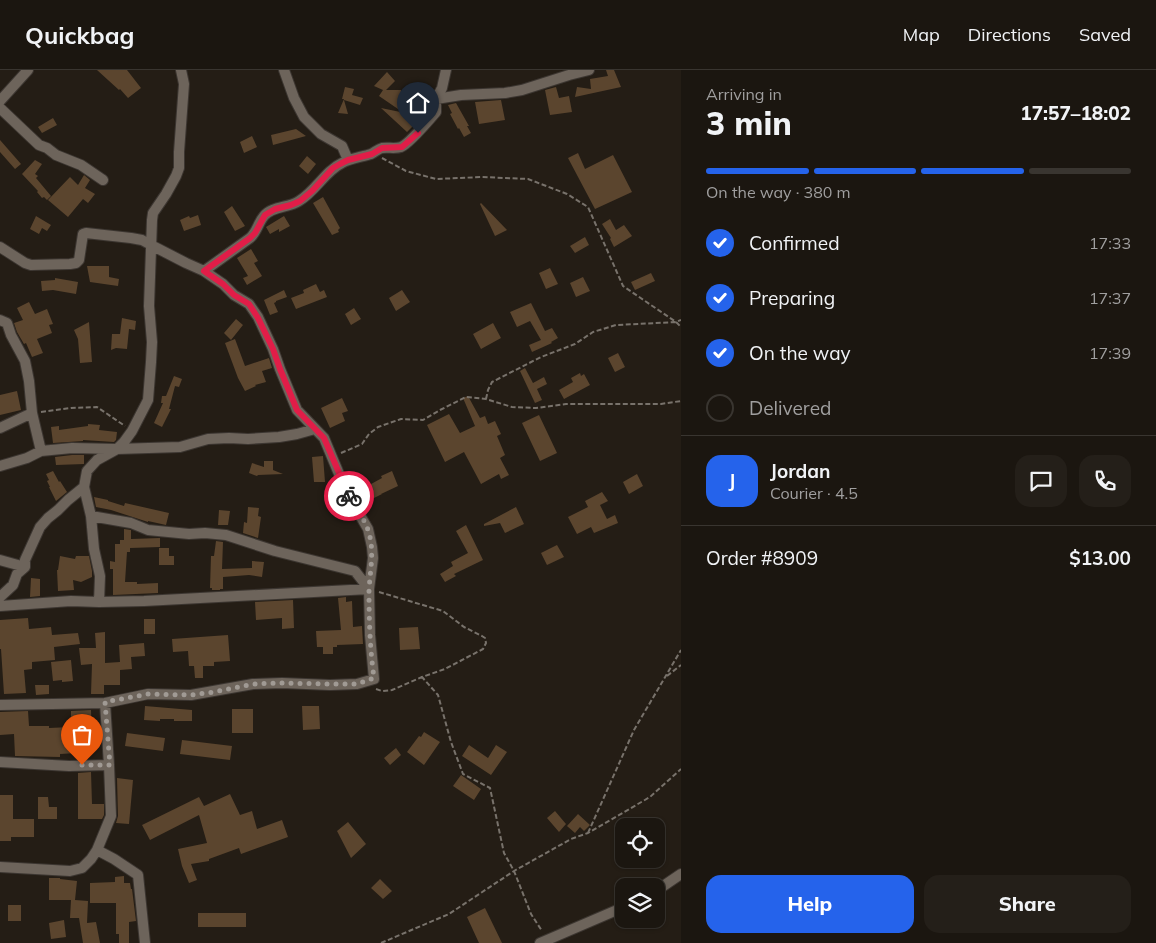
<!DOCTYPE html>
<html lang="en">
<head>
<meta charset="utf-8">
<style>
	:root { --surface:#1b1610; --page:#241f19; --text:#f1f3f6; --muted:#a09f9f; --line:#393530; --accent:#2563eb }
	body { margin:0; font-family:Mulish,sans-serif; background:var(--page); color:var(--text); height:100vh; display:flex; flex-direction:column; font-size:19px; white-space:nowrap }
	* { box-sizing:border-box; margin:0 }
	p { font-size:16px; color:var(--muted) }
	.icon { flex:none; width:28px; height:28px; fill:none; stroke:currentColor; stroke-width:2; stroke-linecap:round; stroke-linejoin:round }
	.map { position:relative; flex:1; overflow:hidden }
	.side { display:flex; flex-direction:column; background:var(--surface); width:475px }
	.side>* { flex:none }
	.fabs { position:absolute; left:615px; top:748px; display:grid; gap:10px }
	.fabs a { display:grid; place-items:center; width:50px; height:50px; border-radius:10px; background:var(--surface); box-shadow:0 1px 4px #0004,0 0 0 1px var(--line); font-size:25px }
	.pin { position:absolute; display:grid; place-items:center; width:42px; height:42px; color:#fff; margin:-51px -21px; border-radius:50% 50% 50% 0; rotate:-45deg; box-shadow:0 0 5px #0007 }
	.pin .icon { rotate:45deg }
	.courier { position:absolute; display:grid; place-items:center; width:50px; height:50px; margin:-25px; border:4px solid #e11d48; border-radius:50%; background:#fff; color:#222; box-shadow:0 1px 6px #0007 }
	.summary em { font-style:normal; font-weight:800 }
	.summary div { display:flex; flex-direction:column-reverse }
	.summary { display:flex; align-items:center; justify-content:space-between; height:85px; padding:0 25px }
	h1 { font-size:32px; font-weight:800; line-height:38px }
	.bar { display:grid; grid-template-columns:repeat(4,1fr); gap:8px 5px; align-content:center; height:60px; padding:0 25px }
	.bar i { height:6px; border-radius:4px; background:var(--line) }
	.bar .selected { background:var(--accent) }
	.bar p { grid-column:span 4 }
	.line { display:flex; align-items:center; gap:12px; padding:0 25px; border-top:1px solid var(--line) }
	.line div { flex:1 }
	.round { display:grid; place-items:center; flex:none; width:52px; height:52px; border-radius:15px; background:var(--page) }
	ol { padding:0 25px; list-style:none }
	li { display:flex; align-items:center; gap:15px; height:55px }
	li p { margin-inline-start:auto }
	li .icon { padding:5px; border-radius:50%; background:var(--accent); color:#fff; stroke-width:4 }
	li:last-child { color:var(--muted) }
	li i { width:28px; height:28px; border:2px solid var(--line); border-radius:50% }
	.cta { display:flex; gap:10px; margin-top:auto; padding:10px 25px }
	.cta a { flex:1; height:58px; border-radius:15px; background:var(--accent); color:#fff; font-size:20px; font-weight:800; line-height:58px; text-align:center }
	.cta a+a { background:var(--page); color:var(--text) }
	header { display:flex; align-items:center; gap:30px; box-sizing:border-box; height:70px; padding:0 25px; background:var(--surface); border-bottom:1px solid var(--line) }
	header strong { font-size:24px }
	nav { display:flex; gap:28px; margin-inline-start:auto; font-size:18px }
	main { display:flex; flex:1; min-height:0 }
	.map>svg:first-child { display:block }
	.building { fill:#5b452e }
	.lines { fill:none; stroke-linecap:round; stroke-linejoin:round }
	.street-casing { stroke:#3c3631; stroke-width:12 }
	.path { stroke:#78726b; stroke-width:2; stroke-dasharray:5 2.5; stroke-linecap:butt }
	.street { stroke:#6d645b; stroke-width:10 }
	.done { stroke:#a09a94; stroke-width:5; stroke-dasharray:0 9 }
	.route { stroke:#e11d48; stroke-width:6 }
</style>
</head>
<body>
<header>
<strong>Quickbag</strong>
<nav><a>Map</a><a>Directions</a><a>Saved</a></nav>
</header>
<main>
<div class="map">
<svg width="681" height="873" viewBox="0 0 681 873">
	<rect width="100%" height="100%" fill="#241d15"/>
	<path class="building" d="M97,0H127L141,18L128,28L120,19L119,20Z
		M606,0H614L621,17L575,27L577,17L591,19L590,9L608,6Z
		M387,2L395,11L386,20H401V24L408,31L401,39H398L379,26L383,20L374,16Z
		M345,17L354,19L352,25L363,28L360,35L344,30L348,44L338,43L344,29H342Z
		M556,17L559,28L569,26L572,42L550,45L545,20Z
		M501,30L505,50L479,54L475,32Z
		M456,33L469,56H467L471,63L464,67L459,58L458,59L450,44L452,43L448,35Z
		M381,38L410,44L418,51L407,62Z
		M53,48L57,55L42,63L38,57Z
		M296,59L306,66L273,75L271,65Z
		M252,66L257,77L244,83L240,72Z
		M0,70L21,94L15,99L0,82Z
		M578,83L585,99L613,85L632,122L595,139L568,88Z
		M307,86L316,94L308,104L299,96Z
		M35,90L42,94L35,104L38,106L36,108L51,126L47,130L44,127L42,128L37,122L38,121L22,104Z
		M84,105L90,110L85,118L95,124L88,133L83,129L68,147L48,130L70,107L78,115Z
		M323,127L340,158L338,160L339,162L332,165L313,133Z
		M481,133L507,160L495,166L480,134Z
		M232,136L245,156L235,161L224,142Z
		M198,145L201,155L184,161L180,150L189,146L190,148Z
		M36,146L51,155L47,161L42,158L39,164L30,159Z
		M284,146L290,156L279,162V159L270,164L266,157Z
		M610,149L616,160L624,155L632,166L614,177L610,169L611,168L602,154Z
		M585,167L589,175L575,183L570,176Z
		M251,179L258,191L254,193L262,206L247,215L243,208L248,206L237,188Z
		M87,196H109V207L119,209L118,216L90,212Z
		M550,198L558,214L546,219L539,203Z
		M651,203L655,211L635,220L631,212Z
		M583,207L590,221L576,227L570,213Z
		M55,208L78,212L76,224L53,220L42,221L41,211L55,210Z
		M316,214L320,222L324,220L327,227L296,239L291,228L304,223L303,220Z
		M284,220L287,227L276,231V232L274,233L278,242L270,245L264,230Z
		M402,220L410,232L396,241L389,228Z
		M29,232L35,244L47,239L53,254L49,255L52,263L37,269L43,283L32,287L26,273L24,274L17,262L14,253L23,250L17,238Z
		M531,233L545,261L552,258L558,268L551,272L552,273L532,282L529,275L541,270L530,251L517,257L510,242Z
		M354,238L361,249L351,255L345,244Z
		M122,248L136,251L135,260L129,259L127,279L116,278L111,280L112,264H120Z
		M236,249L243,255L231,270L224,263Z
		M89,252L92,292L80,293L78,269L74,260Z
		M493,253L501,268L481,279L473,264Z
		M235,269L245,296L269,288L272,298L262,301L266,312L255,315L256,316L245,321L238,308L225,273Z
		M618,283L625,297L615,302L608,288Z
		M525,298L533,313L544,307L547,314L537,319L542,330L535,333L520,301Z
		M580,303L581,306L584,304L590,315L564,329L559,320L573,312L571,308Z
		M174,306L182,309L179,317L175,316L169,339H171L162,357L154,353L163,333H161L162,326H166Z
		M17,321L21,340L0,345V325Z
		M468,326L480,348L485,346L488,354L495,351L501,364L497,366L505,385L500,388L509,405L501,409L499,404L481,414L464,382L445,392L427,355L449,344L460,363L475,356L463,328Z
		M342,328L348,341L342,343L345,351L330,358L321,338Z
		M539,345L557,383L540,391L522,353Z
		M88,354L100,355L99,360L117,362L116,370L114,372L83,370V371L53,373L51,357L59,356V360L88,356Z
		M72,385H84V394L56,395L55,387Z
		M323,386L325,412H314L312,387Z
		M264,391H273V400L283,404L258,405L257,406L249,403L252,393L264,397Z
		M53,401L59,412L60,411L67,422L56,431L49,417H50L47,411L49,410L46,404Z
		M392,401L398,416L381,424H382L368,431L362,419L382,408L381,406Z
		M637,404L643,416L629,424L623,412Z
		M602,422L608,431L600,435L607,449L615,445L618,453L594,463L591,457L577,464L568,447L588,437L585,431Z
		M94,427L108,430V431L124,436L125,433L169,443L166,455L148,451V452L145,451L111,440L96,437Z
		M248,437L259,438L258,446L261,447L258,468L243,463L244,452L247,453Z
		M516,437L524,454L505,463L500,453L484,456V454Z
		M219,440L230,441L228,455H218Z
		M466,455L483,490L454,504L456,506L445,512L440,504L453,496L451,492L468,483L456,461Z
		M124,459L131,460V469L160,468V477L130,478V482H127L125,512H137V514L158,513V523L113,525V499H110V491L115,492V474H120V470H124Z
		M216,471L223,472L222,499L252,498V491L264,492L262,507L249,505L223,507V519H220V520H212V518H210L211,486H214Z
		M557,475L564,487L547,495L541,483Z
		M159,478H169V486H174V495H159Z
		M60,486L75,489L76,486H89L92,501V507L81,512L73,510L74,520L58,521L57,500H58Z
		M31,508L40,509V526L30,527Z
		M346,527V532L352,531L353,557L362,556L363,574L337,575V577H333V584H323V577H317L316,561L341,560L338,528Z
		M293,530L294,558L282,559V548L256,550L255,532Z
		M28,548L29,559L51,557L52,565L78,563L80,574L54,577L55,590L32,592V599L24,600L26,623L4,624L1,579H0V550Z
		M144,549H155V564H144Z
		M418,557L420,579L400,580L399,558Z
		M105,562V593L120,592L119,575L144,573L145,586L131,587L132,599L120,600V615H104V624H91L92,594L81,595L79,578H96L95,563Z
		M228,565L230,591L214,592V596H203V608H195L194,596H189L188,581L173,582L172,569Z
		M71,590L73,611L62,612V610L53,611L51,592Z
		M35,615H49V624L36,625Z
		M145,636L192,640V651H174V649H160V651L144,650Z
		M302,636H319L320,659L303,660Z
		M232,639H253V663H232Z
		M91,640L92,669L76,670L77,683L60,684V687L15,686L14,664L0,665V642L28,641L29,656H49V658L71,657V641Z
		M424,662L440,672L424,695L407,682L419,666L421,667Z
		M127,663L165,668L163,681L125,676Z
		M182,670L232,676L230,690L180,684Z
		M469,675L488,688L496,675L507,682L491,705L462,686Z
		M396,678L401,685L390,695L384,688Z
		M91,702L92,734H104V745L102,749H78V703Z
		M461,705L481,719L474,730L453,716Z
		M117,708L133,710L129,754L116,753L118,746Z
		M230,724L240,745L252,741L257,759L282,750L288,767L241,784L239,778L209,789V791L191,794L197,810L189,813L182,796L178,779L207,773L199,745L150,770L142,755L199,727L204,736Z
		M0,725H13V749H34V767H11V771H0Z
		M38,727H48L49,737H57V749H38Z
		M555,741L566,754L559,762L547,748Z
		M578,744L590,755L584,761L580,757L575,763L567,756Z
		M348,752L366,774L351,788L337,761Z
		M124,806V813H130L131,819H132L136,851L129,852V873H119V864H116V833H90V813L115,812V807Z
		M49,808H60V809L77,811L75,830L88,831L87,853L96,852L100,873H83L79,848H70L71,830H49Z
		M380,809L392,821L383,829L371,818Z
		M8,835H21V851H8Z
		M485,838L502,873H479L467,847Z
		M198,843H246V857H198Z
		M64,850L66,867L51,869L49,853Z"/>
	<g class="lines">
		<g class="street-casing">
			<path id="street" d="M284,0L294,28L304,47L321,64L342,76L348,90
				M436,29L461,25L505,23L522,20L569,5L589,0
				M0,31L28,0
				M0,38L39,75L47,78L56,85L81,95L103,110
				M0,177L25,193L31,195L70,194L76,193L79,190L83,164L86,163L131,168L142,170L151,175L186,193L204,201L223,214L234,225L249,234L258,247L273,279L280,299L297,340L324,368L347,423L368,459L372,477L373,488L369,519L370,565L374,609L357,614L330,615L282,613L253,614L191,625L148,624L105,633L0,635
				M204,201L250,168C257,162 258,153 264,146C272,136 289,138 299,131C316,121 325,101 342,93C351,88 362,87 371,84C375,82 378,79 382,78C388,77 395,79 401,77C409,74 430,49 436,42V29L442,18L446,0
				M0,250L7,253L11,265L25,291L29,311L32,343L41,381
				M0,358L32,343
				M0,396L27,388L41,381L72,378L117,379L180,377L208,369L229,368L248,369L279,367L297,364L315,359
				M84,417L91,446L94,479L100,506L99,532
				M91,446L131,453L148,460L189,464L205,463L226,465L275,481L355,501L369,519
				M0,490L25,497
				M0,527L13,515L17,504L25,497V490L40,457L48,448L58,440L68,430L84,417L87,401L97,390L117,379L124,372L132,361L148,330L151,292L152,272L149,236L152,150L153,143L166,124L176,106L179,98V82L184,14L181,0
				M0,536L71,531L99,532L144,531L369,519
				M0,692L69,696L109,695
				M97,780L114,789L138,805L145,873
				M0,797L70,801L82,798L91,789L97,780L111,746L109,695L105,633
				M656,821L681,804
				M540,873L624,837"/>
		</g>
		<path class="path" d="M382,88L406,101L436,109L482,107L528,109L567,124L588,137L623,216L676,252L681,257
			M486,329L488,320L492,312L541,287L575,274L593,262L616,255L676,252L681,250
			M41,342L71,338L97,337L125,356
			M341,383L362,374L369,364L378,357L401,349L423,350L440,340L466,327L486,329L512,337L536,338L566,334H661L681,331
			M379,522L443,541L464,557L482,566L485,568L486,573L483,579L445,599L422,607L438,625L451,672L463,704L490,718L504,783L514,801L531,844L542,861
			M667,606L681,595
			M376,619L382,621L392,620L422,607
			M588,763L634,660L681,580
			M381,873L449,844L514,801L571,769L588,763L650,727L681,699"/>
		<use href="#street" class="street"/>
	</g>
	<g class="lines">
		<path class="done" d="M82,695H110L105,632L148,624L191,625L214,622L253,614L282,613L330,614H357L374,608C370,579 369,550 369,521C370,500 375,480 368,460C364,448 355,437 349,426"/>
		<path class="route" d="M349,426L324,368L297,340L280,299L273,279L258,248L249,234L234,225L223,214L204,201L250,168L255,163L265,145L275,139L291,135L300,131L312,121L333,98L340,94L348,90L372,84L382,78L402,77L418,63"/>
	</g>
</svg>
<div class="fabs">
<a><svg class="icon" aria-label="locate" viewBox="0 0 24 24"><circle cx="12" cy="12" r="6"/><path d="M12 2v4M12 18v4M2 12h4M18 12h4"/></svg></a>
<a><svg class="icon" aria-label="layers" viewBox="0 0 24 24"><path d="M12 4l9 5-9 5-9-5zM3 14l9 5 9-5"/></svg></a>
</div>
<div class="pin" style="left:82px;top:695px;background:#ea580c"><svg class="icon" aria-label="bag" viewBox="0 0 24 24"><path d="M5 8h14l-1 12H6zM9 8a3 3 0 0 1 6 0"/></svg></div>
<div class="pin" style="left:418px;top:63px;background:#1f2937"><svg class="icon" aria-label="home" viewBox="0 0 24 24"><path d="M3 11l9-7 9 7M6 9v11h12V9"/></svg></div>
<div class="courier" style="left:349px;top:426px"><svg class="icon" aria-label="bike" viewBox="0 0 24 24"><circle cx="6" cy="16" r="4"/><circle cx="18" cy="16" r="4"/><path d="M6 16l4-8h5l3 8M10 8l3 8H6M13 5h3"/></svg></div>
</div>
<section class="side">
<div class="summary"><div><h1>3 min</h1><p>Arriving in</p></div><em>17:57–18:02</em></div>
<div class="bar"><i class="selected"></i><i class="selected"></i><i class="selected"></i><i></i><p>On the way · 380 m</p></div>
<ol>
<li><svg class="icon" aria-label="check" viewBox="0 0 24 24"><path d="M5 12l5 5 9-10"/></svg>Confirmed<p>17:33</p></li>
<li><svg class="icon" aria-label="check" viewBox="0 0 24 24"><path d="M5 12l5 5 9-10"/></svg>Preparing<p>17:37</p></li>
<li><svg class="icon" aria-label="check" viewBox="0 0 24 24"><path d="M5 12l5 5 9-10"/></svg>On the way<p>17:39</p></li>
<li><i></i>Delivered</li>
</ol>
<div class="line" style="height:90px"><b class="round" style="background:var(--accent);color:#fff">J</b><div><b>Jordan</b><p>Courier · 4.5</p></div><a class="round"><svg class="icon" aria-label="chat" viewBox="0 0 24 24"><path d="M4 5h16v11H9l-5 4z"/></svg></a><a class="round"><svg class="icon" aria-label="phone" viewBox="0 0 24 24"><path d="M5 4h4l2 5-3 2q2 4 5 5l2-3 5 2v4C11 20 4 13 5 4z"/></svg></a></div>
<div class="line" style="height:65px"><div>Order #8909</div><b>$13.00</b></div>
<div class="cta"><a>Help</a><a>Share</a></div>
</section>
</main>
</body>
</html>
